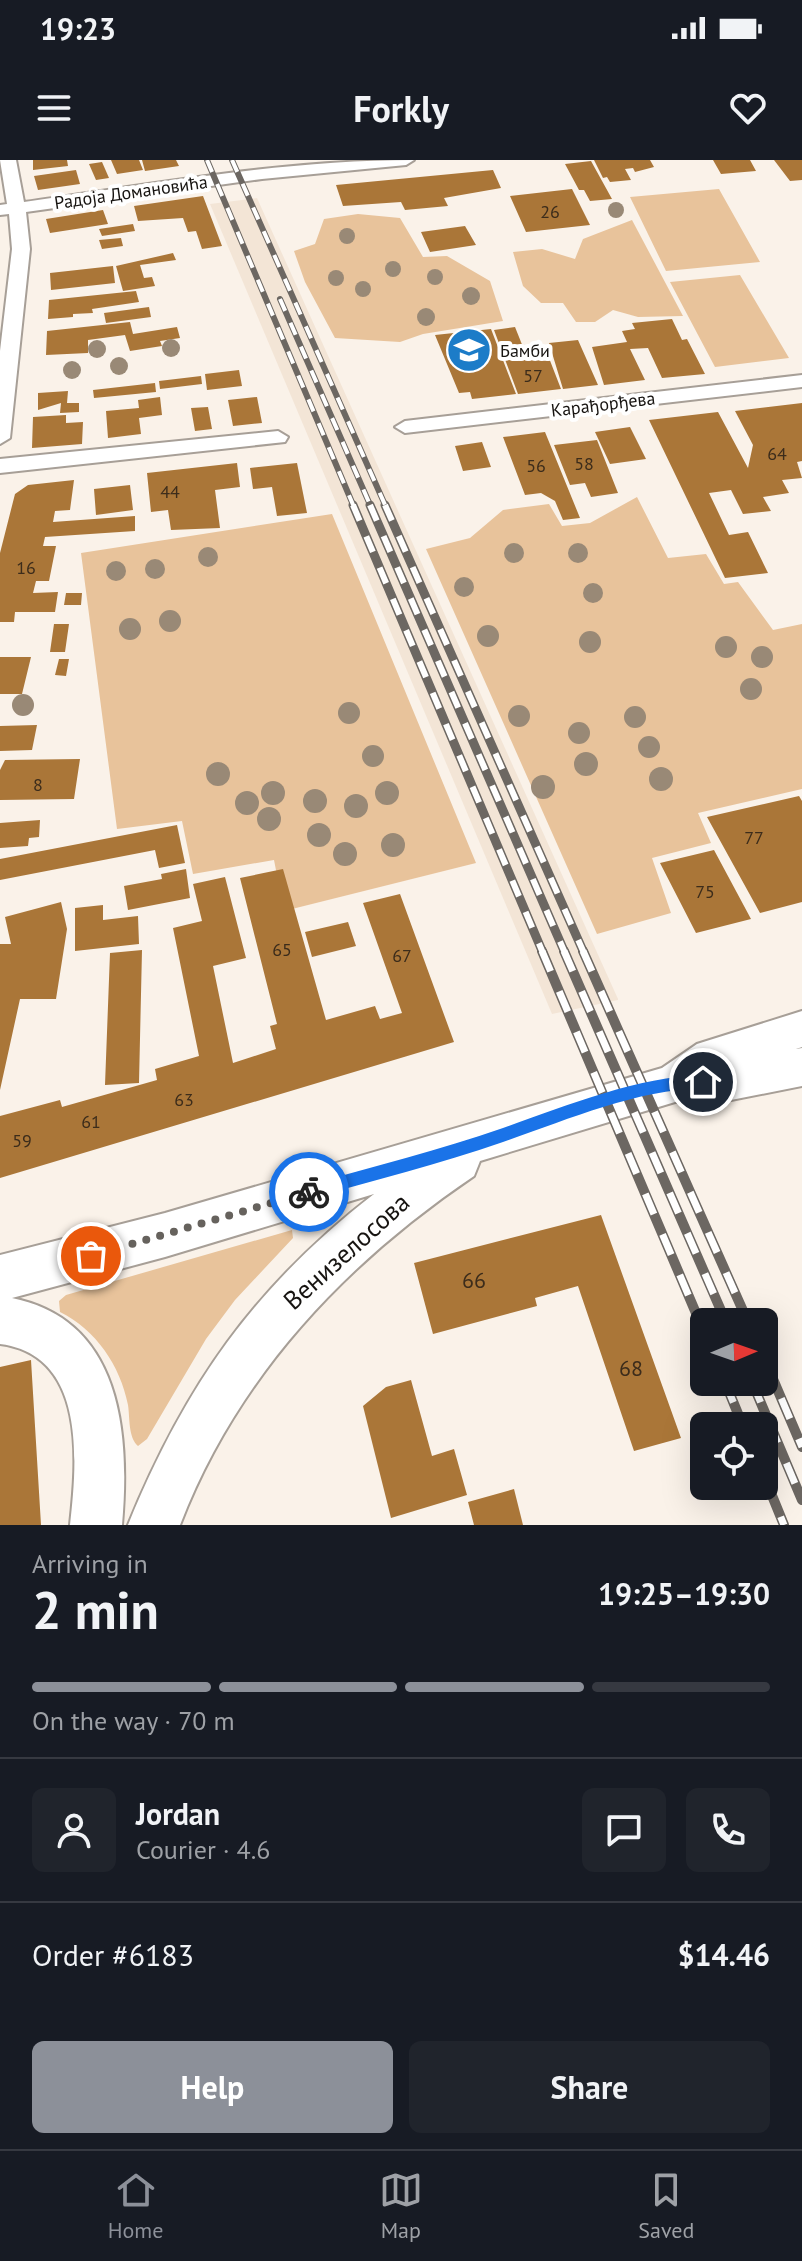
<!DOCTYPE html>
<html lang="en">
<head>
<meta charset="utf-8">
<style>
	:root { --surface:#171b24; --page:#20242c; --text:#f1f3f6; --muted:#9ea1a6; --line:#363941; --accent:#8c9099 }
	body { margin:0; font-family:"PT Sans",sans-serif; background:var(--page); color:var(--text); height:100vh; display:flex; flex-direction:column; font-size:30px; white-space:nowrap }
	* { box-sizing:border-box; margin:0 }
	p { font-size:26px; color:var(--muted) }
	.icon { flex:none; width:44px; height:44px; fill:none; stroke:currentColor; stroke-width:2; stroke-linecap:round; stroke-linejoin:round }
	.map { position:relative; height:1365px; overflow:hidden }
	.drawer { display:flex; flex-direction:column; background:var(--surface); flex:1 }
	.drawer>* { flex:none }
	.needle { width:52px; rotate:88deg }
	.tools { position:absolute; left:690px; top:1148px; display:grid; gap:16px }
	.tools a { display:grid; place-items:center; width:88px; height:88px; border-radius:12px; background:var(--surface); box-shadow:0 8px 32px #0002; font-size:40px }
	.pin { position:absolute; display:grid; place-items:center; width:68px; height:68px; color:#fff; margin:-34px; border:4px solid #fff; border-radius:50%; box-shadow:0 2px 8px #0007 }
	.courier { position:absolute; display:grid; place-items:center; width:80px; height:80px; margin:-40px; border:6px solid #1a73e8; border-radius:50%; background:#fff; color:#222; box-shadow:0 2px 10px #0007 }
	.overview em { font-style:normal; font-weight:600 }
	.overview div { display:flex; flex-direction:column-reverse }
	.overview { display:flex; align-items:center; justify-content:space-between; height:136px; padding:0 32px }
	h1 { font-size:52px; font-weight:600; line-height:60px }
	.bar { display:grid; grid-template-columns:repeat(4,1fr); gap:12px 8px; align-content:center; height:96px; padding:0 32px }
	.bar i { height:10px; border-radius:6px; background:var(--line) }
	.bar .active { background:var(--accent) }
	.bar p { grid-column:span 4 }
	.line { display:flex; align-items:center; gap:20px; padding:0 32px; border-top:2px solid var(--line) }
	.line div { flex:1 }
	.round { display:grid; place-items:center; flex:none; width:84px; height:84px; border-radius:12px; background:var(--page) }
	.primary-button { display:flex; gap:16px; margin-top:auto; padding:16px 32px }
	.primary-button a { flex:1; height:92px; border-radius:12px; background:var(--accent); color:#fff; font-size:32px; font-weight:600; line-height:92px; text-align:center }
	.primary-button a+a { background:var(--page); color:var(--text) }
	.status { display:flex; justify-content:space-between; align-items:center; height:56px; padding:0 40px; background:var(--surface); direction:ltr }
	.status svg { height:22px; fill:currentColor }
	header { display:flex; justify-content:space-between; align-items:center; height:104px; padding:0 32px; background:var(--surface); font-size:36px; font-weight:600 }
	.menu { display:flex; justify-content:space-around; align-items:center; height:112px; border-top:2px solid var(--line); background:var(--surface); font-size:22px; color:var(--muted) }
	.menu a { display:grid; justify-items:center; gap:4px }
	.menu .active { color:var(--accent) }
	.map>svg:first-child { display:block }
	.built { fill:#f3e5d6 }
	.green { fill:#e8c39b }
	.building { fill:#aa7638 }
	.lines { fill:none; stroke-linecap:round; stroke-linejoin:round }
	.street-casing { stroke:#a79f97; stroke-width:4 }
	.secondary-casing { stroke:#a79f97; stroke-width:4 }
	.street { fill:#fff; fill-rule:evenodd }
	.secondary { fill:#fff; fill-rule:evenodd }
	.rail-far2-casing { stroke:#6c6762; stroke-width:6 }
	.rail-far1-casing { stroke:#6c6762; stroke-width:9 }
	.rail-casing { stroke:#6c6762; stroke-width:10 }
	.rail-far2 { stroke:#fff; stroke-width:4; stroke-dasharray:13; stroke-linecap:butt }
	.rail-far1 { stroke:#fff; stroke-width:6; stroke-dasharray:17; stroke-linecap:butt }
	.rail { stroke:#fff; stroke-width:7; stroke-dasharray:22; stroke-linecap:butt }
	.tree { fill:#998976 }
	.route { fill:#1a73e8 }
	.done { stroke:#66625d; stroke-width:8; stroke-dasharray:0 14.4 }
	.labels { text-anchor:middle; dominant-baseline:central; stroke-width:8; stroke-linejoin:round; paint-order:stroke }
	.far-street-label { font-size:18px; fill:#171411; stroke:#fff }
	.number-label { font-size:18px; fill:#3c2c1b }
	.far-poi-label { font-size:18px; fill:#171411; stroke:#fff; text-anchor:start }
	.near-number-label { font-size:22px; fill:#3c2c1b }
	.near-street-label { font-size:26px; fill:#171411; stroke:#fff }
</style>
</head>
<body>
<div class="status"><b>19:23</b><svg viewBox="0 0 49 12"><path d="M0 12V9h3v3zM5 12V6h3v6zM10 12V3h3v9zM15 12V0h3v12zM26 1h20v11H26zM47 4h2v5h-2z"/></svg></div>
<header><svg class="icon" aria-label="menu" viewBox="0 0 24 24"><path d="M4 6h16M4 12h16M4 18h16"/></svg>Forkly<svg class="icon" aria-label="heart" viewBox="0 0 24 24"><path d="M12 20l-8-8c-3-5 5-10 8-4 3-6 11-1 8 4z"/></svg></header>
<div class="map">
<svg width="802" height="1365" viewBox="0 0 802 1365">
	<rect width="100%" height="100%" fill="#faf2e9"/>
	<path class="built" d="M257,38L618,839V840L552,854L210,44Z"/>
	<path class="green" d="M719,29L760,102L666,111L630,37Z
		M358,54L400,58L423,97L447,96L490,121L503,161L423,174L400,182L335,178L305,122L294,91L315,84L324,59Z
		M632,60L683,156L638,157L613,150L595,162H576L563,143H541L523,126L513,92L542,89L575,99L583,79Z
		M740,115L789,198L715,207L670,122Z
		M637,337L668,398L706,394L724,424L738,422L773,470L802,464V629L698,653L711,683L652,698L671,753L597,774L426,389L470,378L503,350L549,344L562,366L590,363Z
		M332,354L476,703L284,751L274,700L193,714L182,661L117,669L81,393Z
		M292,1070L293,1078L235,1140L206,1179L147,1279L138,1286C128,1277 130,1258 128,1245C120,1205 96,1170 60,1152L59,1141L66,1135Z"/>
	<path class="building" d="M33,0H67L68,6L33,10Z
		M111,0H139L143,10L117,14Z
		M142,0H176L179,6L145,11Z
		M594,0H650L654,7L635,12L633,8L625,9L631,20L610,22L607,17L603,18Z
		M713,0H750L756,11L721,14Z
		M774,0H802V20L790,21Z
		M591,1L612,39L590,41L584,30H579L565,4Z
		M102,2L109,18L96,20L89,4Z
		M76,10L80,24L38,30L34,16Z
		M493,10L501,28L444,38L448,46L405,50L401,42L343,46L336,25Z
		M572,29L590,65L526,72L510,36Z
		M203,36L222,86L202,89L196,71L188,72L183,58L138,61L134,46Z
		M103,50L108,64L50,73L46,59Z
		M133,64L135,71L102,76L99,69Z
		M465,66L476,85L430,92L421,72Z
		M121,78L123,86L102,89L99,80Z
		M173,93L176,100L140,105L144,118L152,117L155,126L123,131L116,106Z
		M113,106L115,123L51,130L50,113Z
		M136,131L139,142L92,149L93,153L73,154V157L48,159L49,140Z
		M149,147L151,157L106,163L104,153Z
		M672,159L682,180L687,179L705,214L662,218L648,188L630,189L645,220L604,225L592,187L627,182L622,171L635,169L632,163Z
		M130,162L133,174L177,167L180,178L160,181L162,186L130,191L125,175L88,180V193L46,195L47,171Z
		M515,167L525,192H531L535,200L549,198L561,229L518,234L494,170Z
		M491,169L516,234L472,239L470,232L459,233L435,175Z
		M578,180L598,225L563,229L549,183Z
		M239,210L242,226L207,230L205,214Z
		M201,216L202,224L160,229L159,221Z
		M155,223L156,232L94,238L93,230Z
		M68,231L67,243H79V252L60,253L61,243L38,250V233Z
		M160,237L162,255L139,258L141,274L108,278L106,251L139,248L138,240Z
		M257,237L262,263L233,266L228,240Z
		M802,243V301L797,302L802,318L782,320L789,333L763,337L771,351L743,354L731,330L709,333L729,375L748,372L768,413L725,418L649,260L718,252L748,308L753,285L735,251Z
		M208,247L212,269L195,271L191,248Z
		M66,255V263L83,262L82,284L32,288L33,257Z
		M630,267L646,299L610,304L595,272Z
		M545,272L580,358L563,360L555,341L541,333L525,335L503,277Z
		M597,280L618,333L591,337L585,323L570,325L554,285Z
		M482,282L491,307L463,311L455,286Z
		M237,303L240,327L215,330L220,368L171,370L168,350L151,352L147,313Z
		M297,303L307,353L277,356L272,327L253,329L250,308Z
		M74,320L70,350L55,351L53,362L135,356V371L45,377L43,386H56L49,421H36L33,433L58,432L55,452H15L14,462H0V393L15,334L28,325Z
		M130,325L133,350L96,355L94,329Z
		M66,433H82L81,445H64Z
		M54,464H69L65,492H50Z
		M0,497H31L22,534H0Z
		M59,499H69L66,516L55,515Z
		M37,565L32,590L0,591V566Z
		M80,599L74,639L0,640V610L5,600Z
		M799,636L802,641V742L760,753L707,657Z
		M40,660L39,677L29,678L28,686L0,688V663Z
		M177,665L185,703L159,708L155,690L0,720V699Z
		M714,690L751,759L696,773L660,703Z
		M186,709L190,738L128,750L124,726L162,719L161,714Z
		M283,709L326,860L375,846L380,859L402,853L363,743L400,734L454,882L0,1018V956L60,940L62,947L157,920L155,909L199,896L173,768L202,761L193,724L225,717L246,798L213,806L233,903L276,889L270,866L277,864L240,718Z
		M61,742L67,769L56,839H20L0,930V784H11L5,757Z
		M103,745V760L138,756L139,784L75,791V748Z
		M348,762L356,786L312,797L305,772Z
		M142,790L139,923L105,925L110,793Z
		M601,1055L681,1278L634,1291L578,1126L535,1138L537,1146L433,1174L414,1103Z
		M31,1200L41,1365H0V1207Z
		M411,1220L432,1296L454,1289L467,1335L391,1358L363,1246L386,1227Z
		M514,1329L523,1365H474L468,1342Z"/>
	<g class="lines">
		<g class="street-casing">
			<path id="street" d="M0,0H16L24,42C154,24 283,0 414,0L406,5L262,19L26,52L30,89L10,278L0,284V191L12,89L9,54L0,55V45L7,44Z
				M802,215V227L405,273L395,267L405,261Z
				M278,271L288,277L285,282L0,313V299Z"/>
		</g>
		<g class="secondary-casing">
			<path id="secondary" d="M802,851V887L796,889L802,888V926L731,940L675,942L480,1001L474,1016C344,1104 237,1217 180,1365H128C185,1226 254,1127 374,1034L165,1097L12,1138C122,1160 130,1274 122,1365H70C77,1302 87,1195 0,1184V1095L165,1053L662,908L697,884Z"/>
		</g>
		<use href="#street" class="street"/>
		<use href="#secondary" class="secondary"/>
		<g class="rail-far2-casing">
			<path id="rail-far2" d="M207,0L354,347
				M232,0L386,347
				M280,139L371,347"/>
		</g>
		<g class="rail-far1-casing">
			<path id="rail-far1" d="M353,345L543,793
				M370,345L565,793
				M385,345L584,793"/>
		</g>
		<g class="rail-casing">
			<path id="rail" d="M542,791L704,1172
				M564,791L726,1162
				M583,791L748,1162
				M764,1198L802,1287
				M725,1222L743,1266
				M752,1222L802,1340
				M764,1316L784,1365"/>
		</g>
		<use href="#rail-far2" class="rail-far2"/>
		<use href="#rail-far1" class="rail-far1"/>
		<use href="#rail" class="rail"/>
	</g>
	<g class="tree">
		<circle cx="616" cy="50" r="8"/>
		<circle cx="347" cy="76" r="8"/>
		<circle cx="393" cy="109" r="8"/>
		<circle cx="435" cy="117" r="8"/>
		<circle cx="336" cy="118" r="8"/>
		<circle cx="363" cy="129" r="8"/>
		<circle cx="471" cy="136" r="9"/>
		<circle cx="426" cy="157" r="9"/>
		<circle cx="171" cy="188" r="9"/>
		<circle cx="97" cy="189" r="9"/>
		<circle cx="119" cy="206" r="9"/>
		<circle cx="72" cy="210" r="9"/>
		<circle cx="514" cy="393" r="10"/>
		<circle cx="578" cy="393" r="10"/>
		<circle cx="208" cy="397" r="10"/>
		<circle cx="155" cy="409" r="10"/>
		<circle cx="116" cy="411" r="10"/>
		<circle cx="464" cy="427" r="10"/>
		<circle cx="593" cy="433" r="10"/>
		<circle cx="170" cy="461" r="11"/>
		<circle cx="130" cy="469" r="11"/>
		<circle cx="488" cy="476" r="11"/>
		<circle cx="590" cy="482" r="11"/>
		<circle cx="726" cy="487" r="11"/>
		<circle cx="762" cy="497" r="11"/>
		<circle cx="751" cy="529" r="11"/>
		<circle cx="23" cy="545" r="11"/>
		<circle cx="349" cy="553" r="11"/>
		<circle cx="519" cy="556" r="11"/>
		<circle cx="635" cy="557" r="11"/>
		<circle cx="579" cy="573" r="11"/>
		<circle cx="649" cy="587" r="11"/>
		<circle cx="373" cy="596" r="11"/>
		<circle cx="586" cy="604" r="12"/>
		<circle cx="218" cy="614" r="12"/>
		<circle cx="661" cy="619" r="12"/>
		<circle cx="543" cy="627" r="12"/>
		<circle cx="273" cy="633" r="12"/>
		<circle cx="387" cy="633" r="12"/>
		<circle cx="315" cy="641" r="12"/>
		<circle cx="247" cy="643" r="12"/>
		<circle cx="356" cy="646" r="12"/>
		<circle cx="269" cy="659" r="12"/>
		<circle cx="319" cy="675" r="12"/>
		<circle cx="393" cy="685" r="12"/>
		<circle cx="345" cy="694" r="12"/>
	</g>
	<path class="route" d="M703,915L710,922L703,928C635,930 567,960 503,982C440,1004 374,1020 309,1039L302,1032L309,1025C374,1006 440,990 503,968C566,946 636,917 703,915Z"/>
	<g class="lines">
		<path class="done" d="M91,1096L309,1032"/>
	</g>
	<defs>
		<g id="school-disc" transform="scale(2.3)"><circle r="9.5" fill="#1c7cc8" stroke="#fff"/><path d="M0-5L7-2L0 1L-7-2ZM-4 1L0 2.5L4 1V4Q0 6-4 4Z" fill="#fff"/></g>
	</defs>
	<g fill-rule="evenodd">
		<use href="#school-disc" x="469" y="190"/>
	</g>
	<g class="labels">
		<g class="far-street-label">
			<text transform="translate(131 32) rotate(-8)">Радоја Домановића</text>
			<text transform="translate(603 244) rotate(-7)">Карађорђева</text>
		</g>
		<g class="number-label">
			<text x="550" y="51">26</text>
			<text x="533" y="215">57</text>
			<text x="777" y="293">64</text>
			<text x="584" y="303">58</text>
			<text x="536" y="305">56</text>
			<text x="170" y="331">44</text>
			<text x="26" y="407">16</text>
			<text x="38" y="624">8</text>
			<text x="754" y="677">77</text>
			<text x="705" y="731">75</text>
			<text x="282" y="789">65</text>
			<text x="402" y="795">67</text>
			<text x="184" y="939">63</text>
			<text x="91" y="961">61</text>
			<text x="22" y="980">59</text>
		</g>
		<g class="far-poi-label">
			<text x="500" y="190">Бамби</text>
		</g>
		<g class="near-number-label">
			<text x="474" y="1120">66</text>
			<text x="631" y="1208">68</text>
		</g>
		<g class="near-street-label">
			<text transform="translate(346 1091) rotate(-42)">Венизелосова</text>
		</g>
	</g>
</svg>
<div class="tools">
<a><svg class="needle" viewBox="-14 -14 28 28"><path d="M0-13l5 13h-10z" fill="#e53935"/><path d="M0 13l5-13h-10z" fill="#9ea1a6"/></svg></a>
<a><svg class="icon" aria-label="locate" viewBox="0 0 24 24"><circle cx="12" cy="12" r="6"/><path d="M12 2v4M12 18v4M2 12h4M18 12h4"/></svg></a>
</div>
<div class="pin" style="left:91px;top:1096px;background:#ea580c"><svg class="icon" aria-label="bag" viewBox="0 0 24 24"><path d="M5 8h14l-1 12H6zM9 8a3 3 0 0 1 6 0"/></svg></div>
<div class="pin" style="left:703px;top:922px;background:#1f2937"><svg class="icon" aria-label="home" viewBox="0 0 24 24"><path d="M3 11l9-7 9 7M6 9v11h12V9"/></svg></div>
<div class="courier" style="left:309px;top:1032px"><svg class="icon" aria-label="bike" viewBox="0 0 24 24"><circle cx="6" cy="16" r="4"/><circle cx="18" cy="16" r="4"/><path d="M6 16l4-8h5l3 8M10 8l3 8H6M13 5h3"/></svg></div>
</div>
<section class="drawer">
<div class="overview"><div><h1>2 min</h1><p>Arriving in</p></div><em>19:25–19:30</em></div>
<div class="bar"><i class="active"></i><i class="active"></i><i class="active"></i><i></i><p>On the way · 70 m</p></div>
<div class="line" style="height:144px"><a class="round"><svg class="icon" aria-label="person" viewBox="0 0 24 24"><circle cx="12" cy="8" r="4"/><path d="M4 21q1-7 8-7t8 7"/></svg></a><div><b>Jordan</b><p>Courier · 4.6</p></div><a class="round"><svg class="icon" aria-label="chat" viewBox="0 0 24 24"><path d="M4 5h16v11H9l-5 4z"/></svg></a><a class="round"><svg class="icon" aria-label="phone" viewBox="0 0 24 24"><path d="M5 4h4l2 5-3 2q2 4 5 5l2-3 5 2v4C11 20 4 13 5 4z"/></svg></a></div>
<div class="line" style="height:104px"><div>Order #6183</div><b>$14.46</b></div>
<div class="primary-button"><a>Help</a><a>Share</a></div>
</section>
<nav class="menu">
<a class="active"><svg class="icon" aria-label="home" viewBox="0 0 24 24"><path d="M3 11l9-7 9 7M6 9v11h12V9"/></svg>Home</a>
<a><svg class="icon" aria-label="map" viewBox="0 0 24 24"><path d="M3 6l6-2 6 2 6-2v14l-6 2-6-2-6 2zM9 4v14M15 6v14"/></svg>Map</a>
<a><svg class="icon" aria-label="saved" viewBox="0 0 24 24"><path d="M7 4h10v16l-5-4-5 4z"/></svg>Saved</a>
</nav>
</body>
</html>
